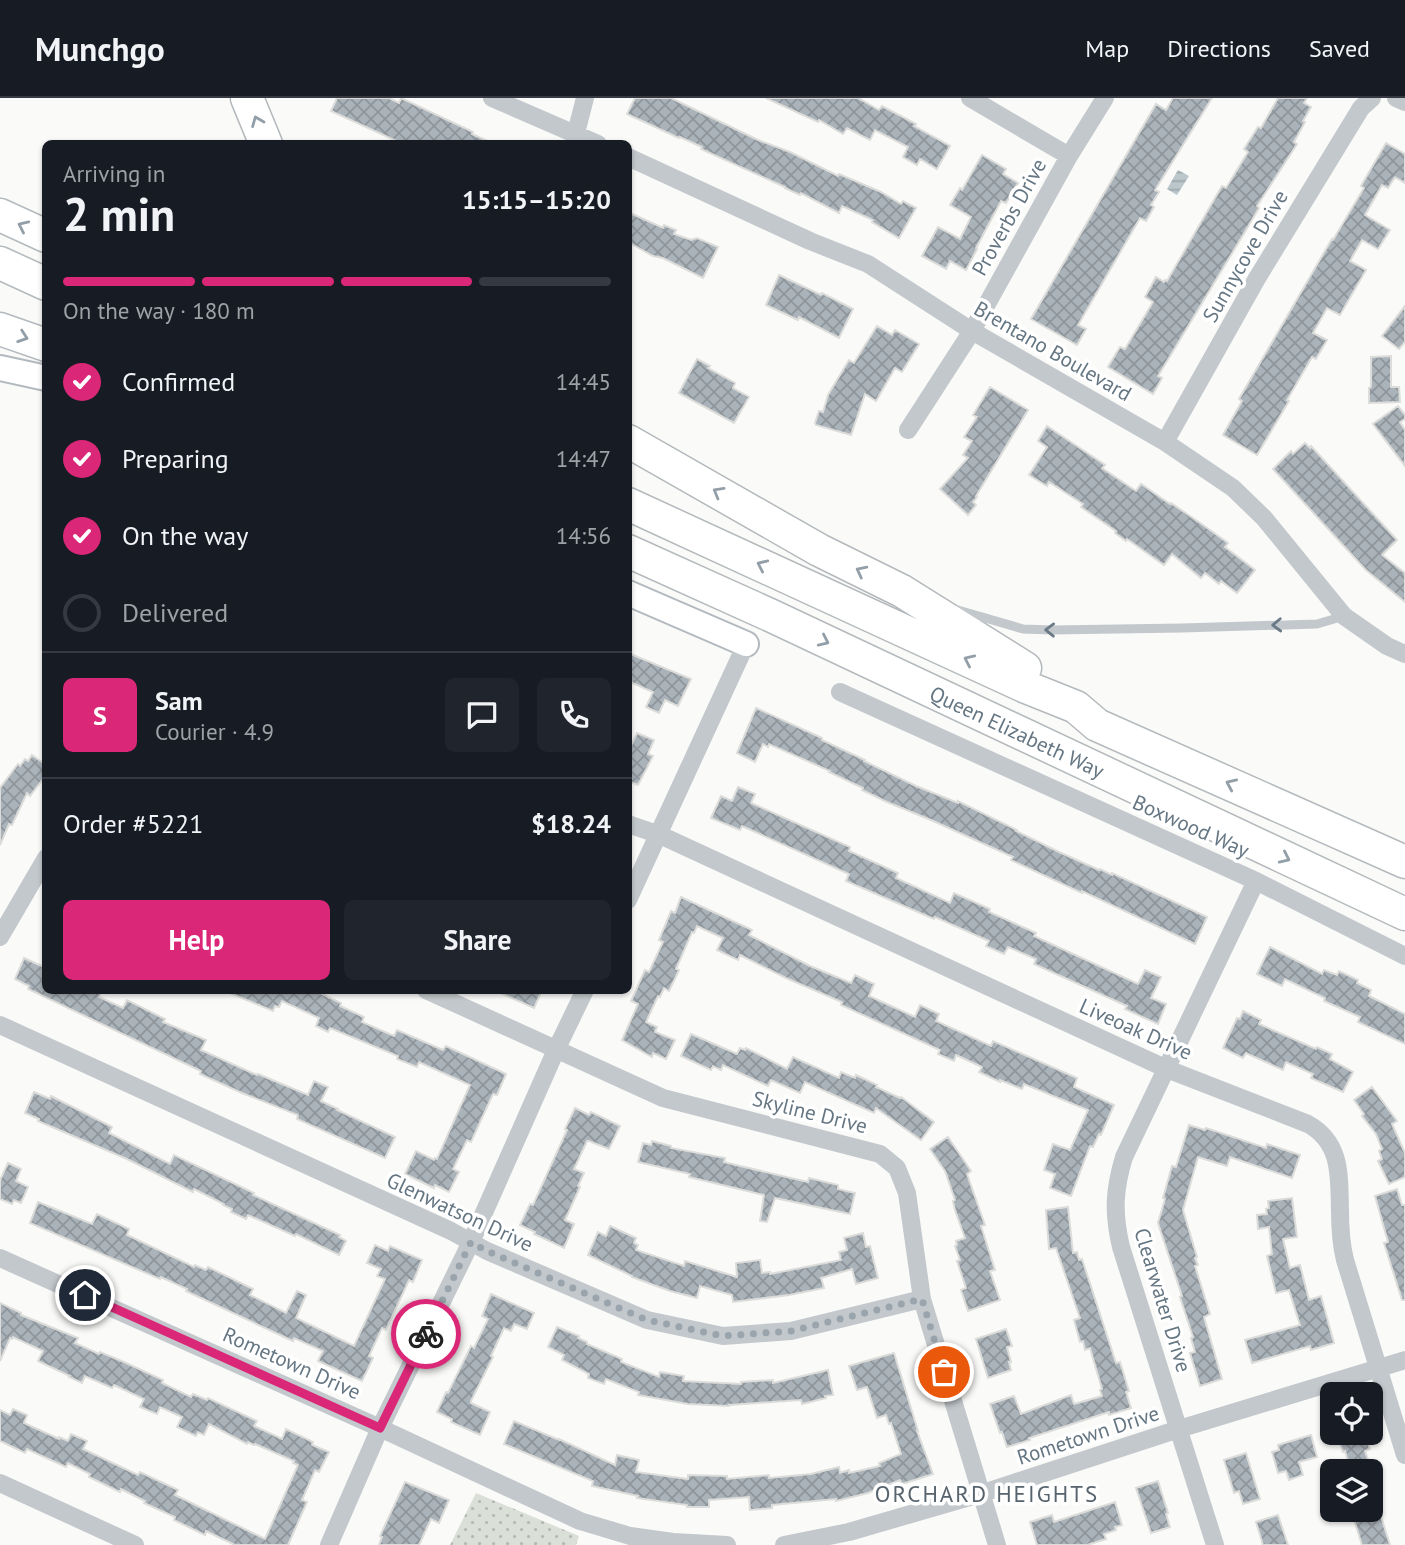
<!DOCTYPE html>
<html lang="en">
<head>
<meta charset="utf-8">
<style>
	:root { --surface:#171b24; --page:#20242c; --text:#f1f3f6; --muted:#9ea1a6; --line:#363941; --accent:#db2777 }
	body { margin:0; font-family:"PT Sans",sans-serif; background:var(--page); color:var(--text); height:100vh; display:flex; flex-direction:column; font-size:26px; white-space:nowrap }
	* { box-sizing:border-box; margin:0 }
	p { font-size:23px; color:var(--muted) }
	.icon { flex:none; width:38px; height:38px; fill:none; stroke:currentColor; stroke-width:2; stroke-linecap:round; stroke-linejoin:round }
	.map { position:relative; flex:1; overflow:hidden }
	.side { position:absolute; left:42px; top:42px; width:590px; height:854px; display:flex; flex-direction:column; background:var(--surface); border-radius:10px; box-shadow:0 2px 5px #0004 }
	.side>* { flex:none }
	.tools { position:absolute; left:1320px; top:1284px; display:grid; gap:14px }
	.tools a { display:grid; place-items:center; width:63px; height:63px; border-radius:10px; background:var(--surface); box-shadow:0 2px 5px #0004; font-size:35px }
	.pin { position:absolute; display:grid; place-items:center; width:60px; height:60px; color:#fff; margin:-30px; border:4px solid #fff; border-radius:50%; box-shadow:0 2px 7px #0007 }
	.courier { position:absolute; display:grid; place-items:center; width:70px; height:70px; margin:-35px; border:5px solid #db2777; border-radius:50%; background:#fff; color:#222; box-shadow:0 2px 9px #0007 }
	.summary em { font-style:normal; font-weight:700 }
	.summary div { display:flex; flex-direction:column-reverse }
	.summary { display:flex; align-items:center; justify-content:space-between; height:119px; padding:0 21px }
	h1 { font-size:46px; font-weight:700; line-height:52px }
	.bar { display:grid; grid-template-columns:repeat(4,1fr); gap:10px 7px; align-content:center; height:84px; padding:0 21px }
	.bar i { height:9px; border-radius:5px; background:var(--line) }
	.bar .active { background:var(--accent) }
	.bar p { grid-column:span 4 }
	.line { display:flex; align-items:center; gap:18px; padding:0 21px; border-top:2px solid var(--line) }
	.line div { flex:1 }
	.round { display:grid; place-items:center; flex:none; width:74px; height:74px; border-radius:10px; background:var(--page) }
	ol { padding:0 21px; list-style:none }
	li { display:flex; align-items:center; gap:21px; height:77px }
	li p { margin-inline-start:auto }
	li .icon { padding:7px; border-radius:50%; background:var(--accent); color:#fff; stroke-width:4 }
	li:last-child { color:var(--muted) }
	li i { width:38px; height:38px; border:4px solid var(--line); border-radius:50% }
	.primary-button { display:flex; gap:14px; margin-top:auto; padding:14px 21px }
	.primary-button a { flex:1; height:80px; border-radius:10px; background:var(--accent); color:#fff; font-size:28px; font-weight:700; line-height:80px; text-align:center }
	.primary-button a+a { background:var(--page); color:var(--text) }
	header { display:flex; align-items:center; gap:42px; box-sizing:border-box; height:98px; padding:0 35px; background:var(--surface); border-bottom:2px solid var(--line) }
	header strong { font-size:33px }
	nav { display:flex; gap:38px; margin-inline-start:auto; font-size:24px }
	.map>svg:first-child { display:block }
	.park { fill:url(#park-dots) }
	.water { fill:url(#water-rules) }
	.building { fill:url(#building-cross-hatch); stroke:#dcdcda; stroke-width:2 }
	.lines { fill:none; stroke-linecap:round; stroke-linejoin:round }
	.secondary-casing { stroke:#b3babf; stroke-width:28 }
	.motorway-casing { stroke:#b4b9bd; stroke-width:35 }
	.service { stroke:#c3c8cc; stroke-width:9 }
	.minor { stroke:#c3c8cc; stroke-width:18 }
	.secondary { stroke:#fff; stroke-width:24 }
	.motorway { stroke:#fff; stroke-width:32 }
	.oneway { stroke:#939fa8 }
	.oneway2 { stroke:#6a7a87 }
	.done { stroke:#99a4ac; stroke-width:7; stroke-dasharray:0 12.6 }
	.route { stroke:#db2777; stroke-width:9 }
	.labels { text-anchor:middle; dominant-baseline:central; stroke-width:7; stroke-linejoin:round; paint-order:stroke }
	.street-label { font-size:21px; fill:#657683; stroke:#fff }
	.neighbourhood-label { font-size:23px; letter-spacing:2px; fill:#57646e; stroke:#fff }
</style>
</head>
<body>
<header>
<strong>Munchgo</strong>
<nav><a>Map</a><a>Directions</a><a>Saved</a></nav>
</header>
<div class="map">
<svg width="1405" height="1447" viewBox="0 0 1405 1447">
	<defs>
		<pattern id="park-dots" width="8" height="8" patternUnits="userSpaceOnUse" patternTransform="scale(1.75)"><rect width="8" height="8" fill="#dadfd7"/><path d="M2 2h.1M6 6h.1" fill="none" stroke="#b4b9b4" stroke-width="1.8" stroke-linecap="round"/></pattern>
		<pattern id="water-rules" width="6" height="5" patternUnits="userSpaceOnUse" patternTransform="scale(1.75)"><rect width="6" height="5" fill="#bbc7cb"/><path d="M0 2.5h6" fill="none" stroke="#9ca6aa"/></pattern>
		<pattern id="building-cross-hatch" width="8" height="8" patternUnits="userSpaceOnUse" patternTransform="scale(1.75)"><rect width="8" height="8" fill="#aab3b9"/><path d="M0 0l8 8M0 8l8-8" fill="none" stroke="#8e969c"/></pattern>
	</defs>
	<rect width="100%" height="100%" fill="#fafaf8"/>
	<path class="park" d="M476,1395L579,1438L576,1447H450Z"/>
	<path class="water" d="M1178,72L1189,78L1177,97L1167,91Z"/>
	<path class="building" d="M337,0H389L399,5L401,0L473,34L472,36L494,46H403L331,13Z
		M635,0H671L758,42L790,54L838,78L839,76L881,94L901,106L903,103L916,110L899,140L872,124L873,122L842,108L839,115L801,95L800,97L785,90V89L701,51L702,49L680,39L679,40L627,16Z
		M766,0H858L879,12L882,8L916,26L914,28L950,48L937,71L920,61L917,67L903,59L908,49L875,32L870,42L847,30L843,36L819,22L818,24Z
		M1173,0H1212L1155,92L1159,94L1151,107L1154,109L1146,123L1140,120L1078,227L1086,231L1077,247L1031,221L1156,6L1166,12Z
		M1278,0H1307L1304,5L1311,9L1303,23L1305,24L1294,44L1297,46L1257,108L1259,110L1243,137L1158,278L1162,280L1153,296L1108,269L1120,249L1125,251L1153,204L1145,199L1156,179L1164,184L1165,182L1167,183L1222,88L1226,90L1248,54L1244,51L1258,29L1261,30Z
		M1386,45L1405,56V85L1395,79L1388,90L1382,87L1365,117L1390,132L1378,151L1362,142L1350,163L1366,172L1340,217L1327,210L1313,235L1327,242L1316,261L1312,259L1287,302L1289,303L1257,357L1223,337L1242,303L1239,301L1332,141L1333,142L1364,90L1361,88Z
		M982,57L1006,71L1003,76L1018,85L1006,105L1001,103L976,150L977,151L966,172L950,163L946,171L922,158L938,129L960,141L971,119L950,107L960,90L962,92Z
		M628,114L663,130L664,127L676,132L674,136L691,142L697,140L718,149L703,180L663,160L653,158L628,144Z
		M779,177L821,197L822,195L853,211L839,240L799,219L798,222L766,207Z
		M1405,208V244L1399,251L1382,238Z
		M877,228L892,237L895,232L919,246L902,274L895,270L876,303L865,296L851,337L816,327L815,325L819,313L823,314L828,297L849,262L854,265Z
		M1391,258V289H1399L1400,304L1369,305V290L1371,289V259Z
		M697,261L710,268L708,270L735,285L733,290L749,299L734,325L679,295Z
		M990,289L1028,312L976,398L977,399L973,404L976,407L968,417L940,391L968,360L963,357L972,343L964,339L977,319L973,317Z
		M1398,308L1405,317V321L1400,324L1405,332V368L1373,326Z
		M1047,328L1105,367L1102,370L1136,393L1141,386L1170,406L1171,405L1203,427L1228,445L1225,449L1255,472L1237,495L1221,483L1219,486L1205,475L1201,480L1172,456L1164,467L1127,441L1126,443L1115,435L1116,433L1081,409L1083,406L1049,384L1047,388L1029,377L1047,349L1038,343Z
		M1305,345L1310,350L1311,348L1397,442L1382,457L1405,475V504L1366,472L1273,371L1291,353L1293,356Z
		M628,555L691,581L678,608L665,602L659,615L646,609L653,594L628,583Z
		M756,610L822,640V642L865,662L864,663L916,688L958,705V703L1017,732L1016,733L1059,754L1099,772L1100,771L1112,777V775L1207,819L1195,846L1082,793V795L1011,762L1013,759L931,722L887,704L862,692L863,690L829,674L830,673L769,646L768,649L763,646L755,664L737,655Z
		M637,635L654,642L648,656L653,658L638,687L628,683V654Z
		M32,657L46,667V677L30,698L27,695L12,727L9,726L0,747V690L18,666L20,668L25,661L28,663Z
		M738,689L755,696L751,705L850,749L849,753L898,775L896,780L950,805L954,795L990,811L989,814L1036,835L1034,838L1138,886L1145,872L1161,879L1151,900L1166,906L1158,926L1125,911L1127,908L1034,866L1036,861L1008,849L1004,856L986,848L989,843L935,819L934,821L846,783L849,776L742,728L740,732L711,720L721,698L732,703Z
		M681,799L752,832L749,837L810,868L851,885L855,877L874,886L869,898L915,919L920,907L939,916L936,923L991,948L993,943L1077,980L1074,989L1114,1007L1101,1037L1099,1036L1093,1049L1090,1048L1071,1098L1050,1090L1055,1076L1044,1072L1053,1046L1070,1052L1088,1012L1024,986L1022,991L1000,982V984L979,974L982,969L956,957L954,963L938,956L940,952L841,907L842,904L786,880L740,857L738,862L717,852L723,840L697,828L694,835L692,834L676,871L679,872L669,893L664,890L660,899L658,898L646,924L657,929L655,934L675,942L666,961L653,955L652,959L622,942L638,906L631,903L645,872L649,874L663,844L659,842L671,813L675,815Z
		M1270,849L1322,876L1324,872L1337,877L1339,873L1358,882L1357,885L1371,892L1369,898L1405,916V946L1358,924L1360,919L1324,903L1325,900L1285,881L1282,888L1257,876Z
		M24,860L46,870V892H102L99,899L123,910L127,902L165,921L163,924L206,942L201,952L257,977L258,976L308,997L314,983L328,989L321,1003L338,1011L337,1012L395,1039L385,1060L297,1021L298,1017L242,995L200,976L201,973L28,891L29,888L15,881Z
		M223,892H314L341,905L340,908L364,919L362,924L394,938L397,932L443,952L446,948L506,976L497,997L493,996L471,1044L467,1042L453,1071L459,1074L449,1094L435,1087L434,1090L405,1076L416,1053L434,1062L435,1060L437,1061L470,987L419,964L417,969L397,961L398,958L330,930L328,934L316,928L319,920L282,903L279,909L275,908L273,913Z
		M494,892H542L534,910Z
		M1243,913L1261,922L1259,926L1316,951L1317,949L1332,956L1330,961L1353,974L1343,994L1311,980L1313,976L1286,964L1283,972L1246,955L1243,960L1223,950L1237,920L1240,921Z
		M691,936L737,956L740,950L745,952L746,950L787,971L793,959L839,980L841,974L855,980L856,977L877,987L876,989L900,1000L901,999L934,1024L921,1042L876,1010L874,1015L805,984L800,995L771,982L768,988L723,967L721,972L713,968L711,972L681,958Z
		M1372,989L1397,1023L1392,1026L1405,1055V1079L1389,1086L1378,1063L1382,1061L1379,1053L1382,1051L1376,1036L1362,1018L1364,1016L1354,1002Z
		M34,994L50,1001L51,998L112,1029L109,1035L170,1066L174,1057L254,1095L253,1097L340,1137L339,1139L346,1143L339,1157L296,1136L295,1138L248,1117L246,1121L231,1114L232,1111L223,1107L224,1106L194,1091L193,1094L127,1061L38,1023L39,1021L25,1015Z
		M575,1010L589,1017L591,1014L620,1028L609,1051L589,1043H587L574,1071L584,1075L578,1088L580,1089L565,1122L574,1126L564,1150L534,1136L535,1134L520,1127L530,1106L533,1107L567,1032L565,1031Z
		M1189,1027L1205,1032L1206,1030L1266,1050L1267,1046L1300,1057L1292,1080L1230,1059L1227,1068L1198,1059L1183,1112L1197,1159L1195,1160L1198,1167L1195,1168L1210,1216L1204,1219L1222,1281L1200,1288L1190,1255L1195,1254L1191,1240L1193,1239L1180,1199L1182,1198L1158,1125L1165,1101L1163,1100L1172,1068L1176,1069Z
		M948,1039L971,1073L967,1076L985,1127L981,1128L995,1172L990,1173L1000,1202L968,1213L961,1192L966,1190L957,1163L960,1162L955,1148L957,1147L956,1143L965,1140L955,1112L953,1103L955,1102L945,1073L930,1051Z
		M652,1043L671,1048V1050L725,1060L724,1064L740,1068L808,1084L809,1080L838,1087V1091L855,1095L850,1116L775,1100L767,1124L760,1123L764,1097L689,1079L690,1076L638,1064L643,1045L651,1047Z
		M8,1065L21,1071L16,1083L28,1089L21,1105L14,1102L12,1106L0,1101V1082Z
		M1397,1091L1402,1107H1405V1202H1402L1384,1145L1388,1144L1375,1098Z
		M1292,1100L1297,1139L1283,1141L1290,1170L1300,1167L1309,1202L1321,1198L1334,1245L1311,1252L1310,1248L1252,1265L1245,1242L1300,1227L1289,1192L1276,1195L1267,1158L1272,1156L1269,1129L1258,1131L1257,1117L1267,1116L1266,1111L1269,1110L1268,1103Z
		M38,1104L92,1126L97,1116L129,1131L127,1137L194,1169L195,1167L206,1172L208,1169L253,1191L250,1197L286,1215L297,1193L306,1197L296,1220L354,1248L385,1181L377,1178L381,1171L367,1165L375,1147L388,1153L390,1148L422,1162L413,1184L409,1182L386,1232L382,1230L369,1258L373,1260L362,1283L318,1263L323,1253L294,1240L293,1243L186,1193L187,1191L161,1179L160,1181L30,1125Z
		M1068,1109L1073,1155L1077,1154L1079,1162L1082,1161L1116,1265L1120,1264L1129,1293L1126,1294L1131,1310L1109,1317V1314L1029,1340L1030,1342L1007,1349L1002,1334L1000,1335L990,1306L1014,1298L1021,1316L1071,1297L1074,1306L1102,1298L1100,1292L1102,1291L1090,1250L1085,1252L1083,1243L1080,1244L1074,1222L1080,1220L1056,1150L1049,1151L1046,1112Z
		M610,1128L636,1140L634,1145L638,1147L636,1152L684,1168L685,1163L737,1179L736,1165L760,1162L762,1175L770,1174V1176L841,1162L839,1154L847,1152L844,1140L863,1135L866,1149L870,1148L878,1180L856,1186L852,1171L821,1180L824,1190L789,1197L733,1204L732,1197L700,1188L697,1200L670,1193L632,1179V1178L588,1157L598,1134L606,1138Z
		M491,1196L534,1215L527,1231L514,1226L511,1233L504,1230L491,1258L493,1259L471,1303V1305L490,1314L480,1337L451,1324L452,1321L437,1314L446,1294L448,1295L471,1248L474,1250L488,1221L482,1218Z
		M0,1205L21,1215V1217L78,1240L75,1245L99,1256L100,1254L124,1264L163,1282L162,1285L191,1299L193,1296L207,1302L208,1300L257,1323L254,1328L282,1341L286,1331L313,1344L312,1347L329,1354L319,1374L315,1372L302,1402L307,1404L288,1447H235L206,1433L205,1437L174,1422L175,1419L144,1405L145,1403L121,1391L120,1394L89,1379L90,1376L68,1365L66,1369L27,1351L25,1355L0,1343V1312L10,1317L13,1311L27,1317L24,1325L59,1341V1339L68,1343L71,1336L87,1343L83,1351L138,1377L140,1374L178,1392L175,1397L265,1441L298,1367L293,1365L294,1363L255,1346L254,1347L248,1344L247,1346L209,1326L204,1337L198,1334L196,1338L177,1329L182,1319L160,1309L157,1316L140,1309L144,1301L114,1287L112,1290L85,1278L82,1285L69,1279L70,1278L38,1263L43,1253L13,1239L12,1241L10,1240L0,1263Z
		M557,1229L579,1238L578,1240L587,1244V1246L622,1261L621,1264L659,1279L660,1274L684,1278L683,1283L741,1286V1284L773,1282V1285L828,1272L833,1297L825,1298L826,1300L802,1306L801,1302L729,1307V1308L688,1306L638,1297L639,1294L606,1281L604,1286L588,1280L589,1276L562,1262L564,1257L548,1249Z
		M1006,1231L1012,1248L1007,1249L1011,1264H1009L1011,1272L988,1280L976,1241Z
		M894,1255L918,1333H917L933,1376L902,1386L900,1382L868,1395L836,1403V1401L772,1407V1410L750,1412L749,1399L709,1402V1409H687V1407L637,1400L638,1398L592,1388L593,1383L504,1346L514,1323L559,1342V1341L615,1367L617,1357L639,1362L636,1374L688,1381V1377L727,1378V1381L769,1377V1380L811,1376L839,1369L840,1375L849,1372V1375L880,1368L879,1365L901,1356L891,1325L889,1326L886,1317L877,1320L867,1289L857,1292L849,1268Z
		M1340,1335H1365L1370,1351L1365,1353L1370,1367L1351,1373L1345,1353L1343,1354L1339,1342L1341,1341Z
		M1311,1337L1317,1359L1299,1364L1303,1377L1289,1382L1286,1373L1278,1375L1272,1354L1279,1352L1278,1347Z
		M1246,1355L1260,1401L1243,1406L1239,1393L1234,1395L1224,1362Z
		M1158,1383L1168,1415L1166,1416L1170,1429L1151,1435L1136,1390Z
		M405,1384L449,1402L439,1425L431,1421L419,1447H379L382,1439L380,1438Z
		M1115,1404L1122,1427L1115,1429L1116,1432L1104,1436L1106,1441L1087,1447H1037L1030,1424L1052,1417L1054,1424Z
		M1351,1412H1379L1390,1447H1362Z
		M1278,1417L1288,1447H1263L1256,1424Z"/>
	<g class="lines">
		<g class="secondary-casing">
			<path id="secondary" d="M0,270L46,280
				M628,495L746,546"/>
		</g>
		<g class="motorway-casing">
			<path id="motorway" d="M247,0L266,46
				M0,117L46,138
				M0,165L46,186
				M0,231L46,247
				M628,343L819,452L902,493L1025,570
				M628,406L1026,589L1076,609L1097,627L1405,764
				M628,453L772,518L1405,816"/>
		</g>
		<path class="service" d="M958,512L1023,531L1052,532L1182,530L1317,526L1344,518"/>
		<path class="minor" d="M492,0L598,46
			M970,0L1069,58
			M1396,0L1405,4
			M576,35L585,0
			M628,59L810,143L868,166L972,233L1165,344L1233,390L1264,420L1344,518L1387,548L1405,556
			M908,332L972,233L1069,58L1105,0
			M1165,344L1256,182L1361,10L1372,0
			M840,594L1256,783L1405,858
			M628,726L660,737L1167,971L1308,1026C1342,1045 1339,1078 1340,1113C1340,1130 1341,1146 1345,1162L1405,1357
			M628,802L746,546
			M0,839L46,760
			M426,892L663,1000L880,1056L897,1070L907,1095L922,1201L997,1447
			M0,927L451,1133L487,1153L647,1222L723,1238L791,1233L922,1201
			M0,1160L380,1330L580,1423L630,1438L673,1444L727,1447
			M0,1385L135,1447
			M329,1447L380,1330L471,1144L556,952L585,892
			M784,1447L849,1434L980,1396L1179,1331L1405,1262
			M1215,1447L1121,1149C1113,1115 1114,1092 1124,1059L1256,783"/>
		<use href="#secondary" class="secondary"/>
		<use href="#motorway" class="motorway"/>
	</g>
	<defs><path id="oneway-chevron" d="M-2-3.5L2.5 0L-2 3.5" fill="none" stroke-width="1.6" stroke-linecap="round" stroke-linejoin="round" transform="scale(1.75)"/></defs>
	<g class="oneway">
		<use href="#oneway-chevron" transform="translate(257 23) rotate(-112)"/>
		<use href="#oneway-chevron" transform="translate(23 128) rotate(-155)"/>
		<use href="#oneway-chevron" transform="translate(23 239) rotate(19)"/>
		<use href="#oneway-chevron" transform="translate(718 394) rotate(-150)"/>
		<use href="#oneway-chevron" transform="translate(762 467) rotate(-155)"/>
		<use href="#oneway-chevron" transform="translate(861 473) rotate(-153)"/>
		<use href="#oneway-chevron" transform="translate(824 543) rotate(25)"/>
		<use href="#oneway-chevron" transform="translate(969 562) rotate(-155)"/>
		<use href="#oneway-chevron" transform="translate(1231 686) rotate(-156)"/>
		<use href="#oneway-chevron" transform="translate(1285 760) rotate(25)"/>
	</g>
	<g class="oneway2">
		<use href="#oneway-chevron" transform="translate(1277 527) rotate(178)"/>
		<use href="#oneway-chevron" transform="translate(1050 532) rotate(-179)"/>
	</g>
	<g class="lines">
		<path class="done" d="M426,1236L471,1144L487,1153L647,1222L723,1238L791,1233L922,1201L944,1274"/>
		<path class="route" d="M85,1197L380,1330L426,1236"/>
	</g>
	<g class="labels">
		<g class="street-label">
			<text transform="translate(1009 119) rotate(-61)">Proverbs Drive</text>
			<text transform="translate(1245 158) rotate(-60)">Sunnycove Drive</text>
			<text transform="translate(1053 253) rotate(30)">Brentano Boulevard</text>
			<text transform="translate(1017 634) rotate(25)">Queen Elizabeth Way</text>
			<text transform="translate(1191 728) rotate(24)">Boxwood Way</text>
			<text transform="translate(1136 931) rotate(24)">Liveoak Drive</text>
			<text transform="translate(810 1014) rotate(14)">Skyline Drive</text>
			<text transform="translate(460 1114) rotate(25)">Glenwatson Drive</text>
			<text transform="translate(1163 1202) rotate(73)">Clearwater Drive</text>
			<text transform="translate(292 1265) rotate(24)">Rometown Drive</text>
			<text transform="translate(1088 1337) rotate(-18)">Rometown Drive</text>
		</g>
		<g class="neighbourhood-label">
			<text x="987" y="1395">ORCHARD HEIGHTS</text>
		</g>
	</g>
</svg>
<div class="tools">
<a><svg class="icon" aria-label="locate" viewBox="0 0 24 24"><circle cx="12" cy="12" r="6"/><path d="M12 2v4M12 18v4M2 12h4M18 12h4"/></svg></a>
<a><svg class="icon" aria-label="layers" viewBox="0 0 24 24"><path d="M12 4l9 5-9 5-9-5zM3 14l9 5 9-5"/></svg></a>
</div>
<div class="pin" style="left:944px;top:1274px;background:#ea580c"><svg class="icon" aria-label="bag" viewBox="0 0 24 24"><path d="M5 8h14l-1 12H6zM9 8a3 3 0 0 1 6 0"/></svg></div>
<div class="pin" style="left:85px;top:1197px;background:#1f2937"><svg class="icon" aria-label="home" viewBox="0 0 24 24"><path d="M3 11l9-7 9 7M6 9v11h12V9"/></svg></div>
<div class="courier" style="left:426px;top:1236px"><svg class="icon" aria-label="bike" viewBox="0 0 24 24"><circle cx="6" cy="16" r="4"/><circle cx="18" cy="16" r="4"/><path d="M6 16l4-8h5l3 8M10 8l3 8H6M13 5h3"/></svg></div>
<section class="side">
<div class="summary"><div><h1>2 min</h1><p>Arriving in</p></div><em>15:15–15:20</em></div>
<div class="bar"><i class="active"></i><i class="active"></i><i class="active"></i><i></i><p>On the way · 180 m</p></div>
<ol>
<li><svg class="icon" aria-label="check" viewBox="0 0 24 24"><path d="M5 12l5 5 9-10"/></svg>Confirmed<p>14:45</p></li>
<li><svg class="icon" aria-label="check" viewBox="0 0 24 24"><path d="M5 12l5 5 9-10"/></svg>Preparing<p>14:47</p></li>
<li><svg class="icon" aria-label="check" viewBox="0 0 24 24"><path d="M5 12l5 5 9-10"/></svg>On the way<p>14:56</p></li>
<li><i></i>Delivered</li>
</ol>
<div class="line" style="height:126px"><b class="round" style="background:var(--accent);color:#fff">S</b><div><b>Sam</b><p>Courier · 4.9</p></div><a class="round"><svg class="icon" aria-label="chat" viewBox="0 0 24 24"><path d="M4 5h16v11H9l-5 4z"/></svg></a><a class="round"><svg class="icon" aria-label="phone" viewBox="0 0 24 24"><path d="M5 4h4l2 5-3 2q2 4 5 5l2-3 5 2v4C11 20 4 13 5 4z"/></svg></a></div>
<div class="line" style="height:91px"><div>Order #5221</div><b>$18.24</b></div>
<div class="primary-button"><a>Help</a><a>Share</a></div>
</section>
</div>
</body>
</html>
